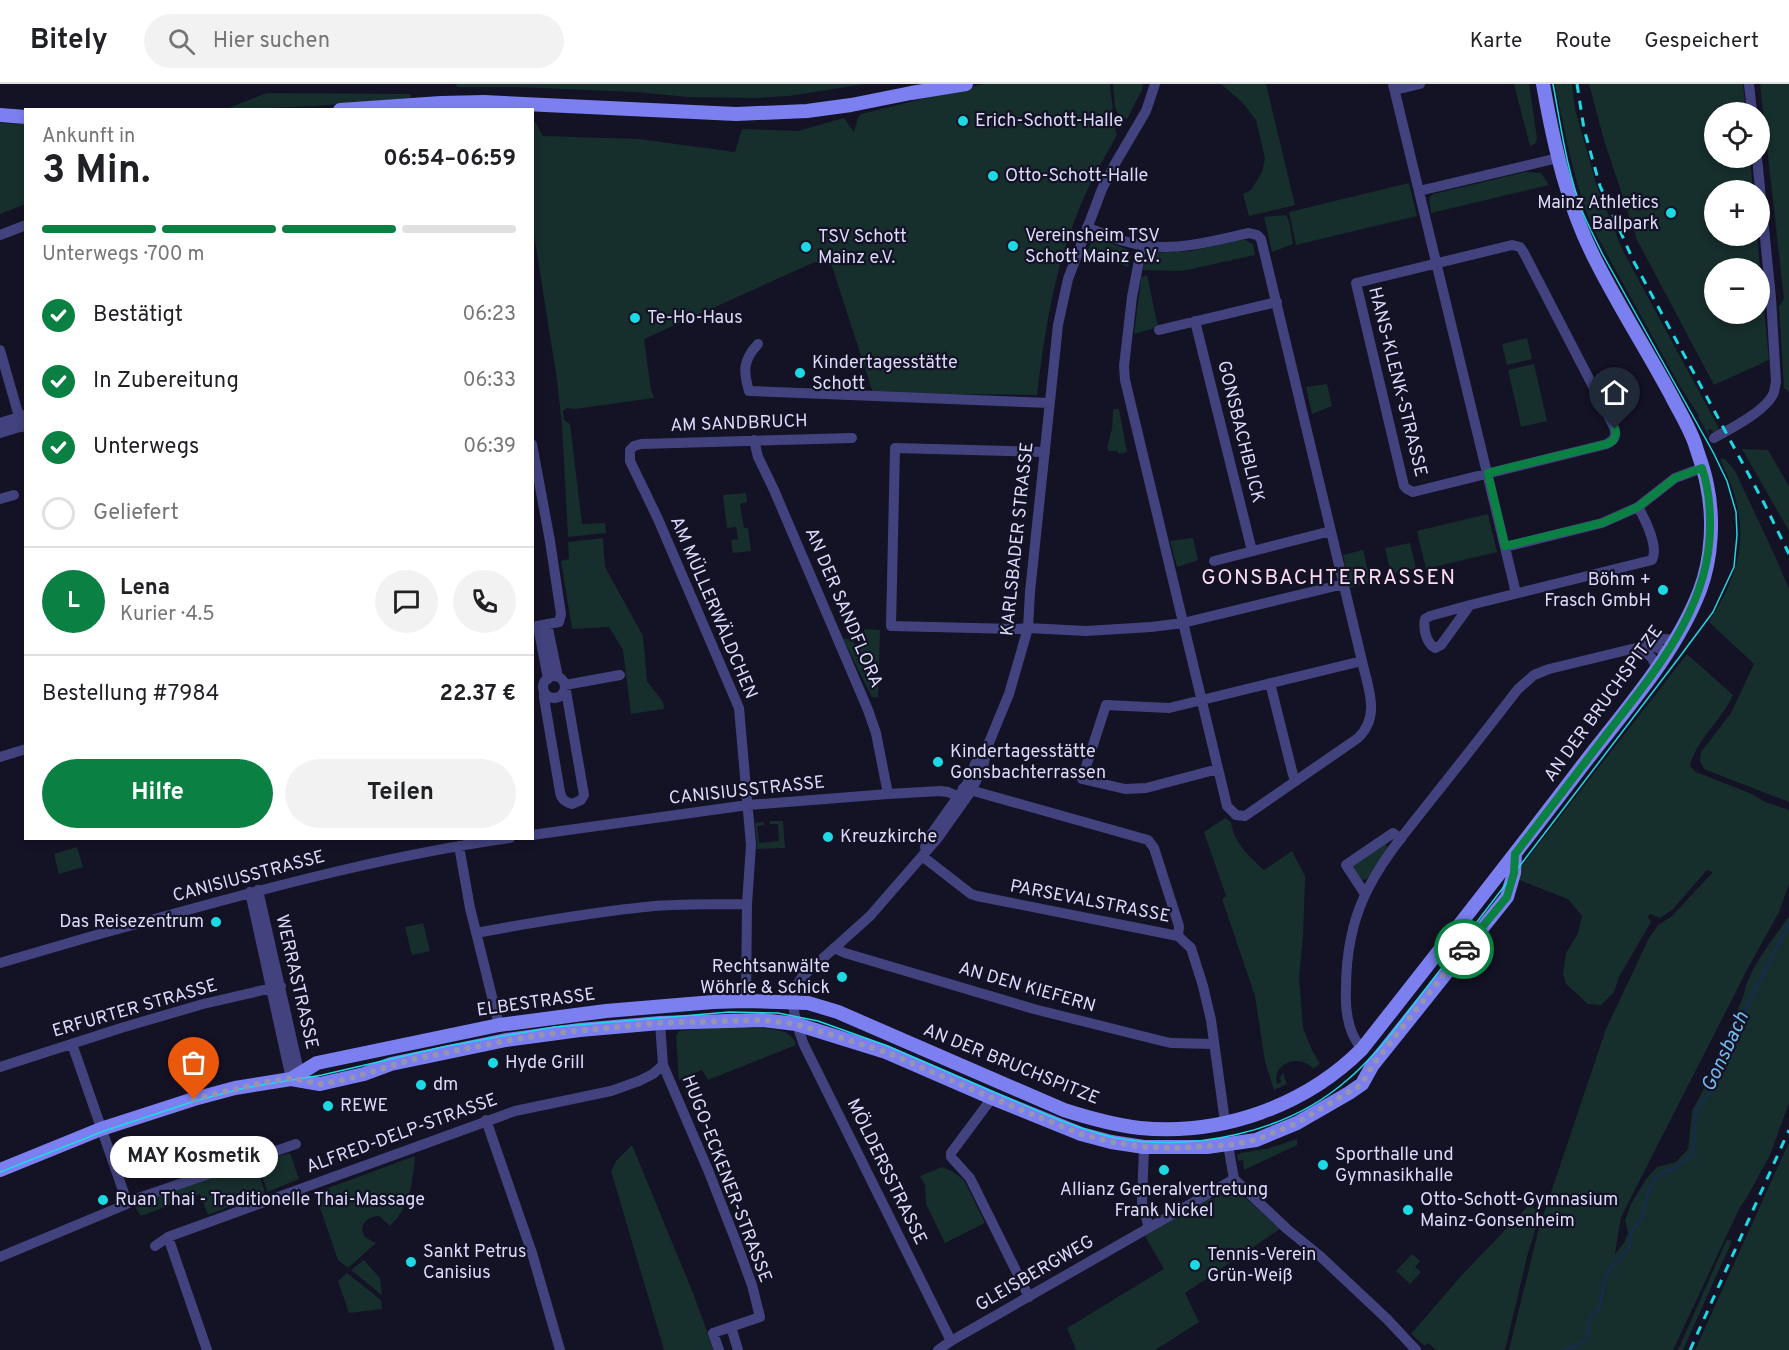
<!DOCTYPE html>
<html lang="de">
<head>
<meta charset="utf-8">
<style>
	:root { --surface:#fff; --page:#f2f2f2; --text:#202124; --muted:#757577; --line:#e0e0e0; --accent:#0b8043 }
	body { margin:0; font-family:Overpass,sans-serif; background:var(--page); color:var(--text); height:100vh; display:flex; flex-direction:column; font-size:22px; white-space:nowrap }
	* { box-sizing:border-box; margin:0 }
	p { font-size:20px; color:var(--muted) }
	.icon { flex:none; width:33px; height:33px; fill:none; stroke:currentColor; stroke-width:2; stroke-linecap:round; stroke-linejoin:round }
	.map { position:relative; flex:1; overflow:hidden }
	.drawer { position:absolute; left:24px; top:24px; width:510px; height:732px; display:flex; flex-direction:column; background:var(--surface); border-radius:0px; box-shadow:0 3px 9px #0003 }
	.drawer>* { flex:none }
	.fabs { position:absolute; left:1704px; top:18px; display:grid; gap:12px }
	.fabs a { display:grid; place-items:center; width:66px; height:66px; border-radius:50%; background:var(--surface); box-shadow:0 3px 9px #0003; font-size:30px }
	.pin { position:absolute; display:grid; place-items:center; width:51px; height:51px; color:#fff; margin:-62px -26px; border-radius:50% 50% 50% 0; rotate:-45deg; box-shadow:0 0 6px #0007 }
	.pin .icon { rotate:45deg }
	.courier { position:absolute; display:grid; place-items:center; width:60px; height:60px; margin:-30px; border:4px solid #0b8043; border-radius:50%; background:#fff; color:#222; box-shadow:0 2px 8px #0007 }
	.bubble { position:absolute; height:42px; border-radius:21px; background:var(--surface); box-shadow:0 3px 9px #0003; font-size:20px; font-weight:700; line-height:42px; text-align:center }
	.summary em { font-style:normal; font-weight:700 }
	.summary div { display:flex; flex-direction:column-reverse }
	.summary { display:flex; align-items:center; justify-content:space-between; height:102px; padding:0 18px }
	h1 { font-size:39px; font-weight:700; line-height:45px }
	.bar { display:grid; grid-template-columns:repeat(4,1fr); gap:9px 6px; align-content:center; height:72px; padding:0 18px }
	.bar i { height:8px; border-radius:4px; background:var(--line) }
	.bar .current { background:var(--accent) }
	.bar p { grid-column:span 4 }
	.line { display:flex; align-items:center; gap:15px; padding:0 18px; border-top:2px solid var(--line) }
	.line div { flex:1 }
	.round { display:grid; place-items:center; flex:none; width:63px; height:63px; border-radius:32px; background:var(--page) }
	ol { padding:0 18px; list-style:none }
	li { display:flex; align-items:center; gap:18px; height:66px }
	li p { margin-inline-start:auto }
	li .icon { padding:6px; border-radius:50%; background:var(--accent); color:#fff; stroke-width:4 }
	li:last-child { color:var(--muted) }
	li i { width:33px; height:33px; border:3px solid var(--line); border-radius:50% }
	.primary-button { display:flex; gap:12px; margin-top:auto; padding:12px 18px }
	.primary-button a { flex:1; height:69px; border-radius:36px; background:var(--accent); color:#fff; font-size:24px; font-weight:700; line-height:69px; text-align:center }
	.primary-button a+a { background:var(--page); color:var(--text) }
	header { display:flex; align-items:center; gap:36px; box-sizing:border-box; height:84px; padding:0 30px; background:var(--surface); border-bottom:2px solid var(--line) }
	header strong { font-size:28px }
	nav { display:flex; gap:33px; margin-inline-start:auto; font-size:21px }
	.search { width:420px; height:54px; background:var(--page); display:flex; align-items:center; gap:15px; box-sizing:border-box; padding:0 21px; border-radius:33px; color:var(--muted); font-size:22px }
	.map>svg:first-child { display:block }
	.green { fill:#162e2c; fill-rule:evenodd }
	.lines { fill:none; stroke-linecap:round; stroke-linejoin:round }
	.stream { stroke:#162d4a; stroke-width:3 }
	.minor { stroke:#42437e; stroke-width:10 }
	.secondary { stroke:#7c7ff0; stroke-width:14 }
	.tram { stroke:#1cdae4; stroke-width:1.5 }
	.rail { stroke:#1cdae4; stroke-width:3; stroke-dasharray:9 8; stroke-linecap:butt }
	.done { stroke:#9694b0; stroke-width:6; stroke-dasharray:0 10.8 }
	.route { stroke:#0b8043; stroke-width:8 }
	.poi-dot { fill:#1cdae4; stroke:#141225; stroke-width:2 }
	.labels { text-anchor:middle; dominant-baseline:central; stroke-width:4.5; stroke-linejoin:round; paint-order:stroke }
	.poi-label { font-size:18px; fill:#dcdafb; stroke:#141225; text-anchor:start }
	.street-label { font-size:18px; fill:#dcdafb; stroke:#141225 }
	.water-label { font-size:20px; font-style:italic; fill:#74bcef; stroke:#141225 }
	.quarter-label { font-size:21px; letter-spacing:1.5px; fill:#fbdcf1; stroke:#141225 }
</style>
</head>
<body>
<header>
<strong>Bitely</strong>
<div class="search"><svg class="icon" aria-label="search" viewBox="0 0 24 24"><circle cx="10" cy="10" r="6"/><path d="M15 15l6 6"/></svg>Hier suchen</div>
<nav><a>Karte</a><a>Route</a><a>Gespeichert</a></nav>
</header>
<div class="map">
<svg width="1789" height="1266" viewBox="0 0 1789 1266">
	<rect width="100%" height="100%" fill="#141225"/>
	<path class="green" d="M456,0H865L789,12L755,14L687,13L636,8L517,3H457Z
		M983,0H1110L1115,44L1117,51C1106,71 1094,91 1085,111C1055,179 1046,238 1037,311L873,309L832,182L815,178L644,255L651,306L654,314L575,325L567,324L563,327L564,336L570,340L582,440L605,439L606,449L568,453L562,342L557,296L533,144L532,39H536L543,52L639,55L735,68L742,45L798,47L844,34L854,48L858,33L861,30Z
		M1113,0H1143L1142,6L1127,35L1119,31L1115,24Z
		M1221,0H1266L1295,121L1249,132L1243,110L1251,106L1262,88L1265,74L1256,36L1242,18Z
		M1514,0H1529L1537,54L1535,60L1530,62Z
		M1555,0H1572L1575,25L1597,103L1623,167L1721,348L1714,350L1711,345L1708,346L1710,354L1698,333L1699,332L1678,299L1593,145C1574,99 1565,49 1555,0Z
		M1589,0H1743L1746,28H1714V74H1750L1753,106H1714V152H1757L1769,276L1714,301L1637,156L1604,56ZM1714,184H1760V230H1714Z
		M1760,0H1789V308L1784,304L1779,222L1784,215Z
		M267,9L410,10L411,14L315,22L223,26Z
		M0,39L25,40L26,120L0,130Z
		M1525,88L1541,89L1549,101L1431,129L1429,114L1433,110Z
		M1409,99L1417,132L1296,161L1289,128Z
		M1286,131L1289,137L1293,160L1272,168L1264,133Z
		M1098,154L1129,166L1131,173L1128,183L1087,168L1092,156Z
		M1241,156H1245L1253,160L1255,171L1182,187L1142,186L1149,169L1191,167Z
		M1147,191L1158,243L1134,250L1141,196V193Z
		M1527,254L1532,275L1507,281L1502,260Z
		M1534,280L1547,337L1521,343L1508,286Z
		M1327,300L1332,322L1312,330L1306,303Z
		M1114,325H1119L1127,368L1119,370L1117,367H1109L1107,364L1112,345L1113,327Z
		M1742,365L1768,366L1789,402V447Z
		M1722,374L1726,376L1735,387L1775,472L1789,505V718L1714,689L1704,685L1700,677L1701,668L1731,629L1754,580L1709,538C1746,479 1751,439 1720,375Z
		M746,409L747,418L740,420L744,444H748L751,467L733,469L731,456L738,455L736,443L727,444L723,411Z
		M1488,430L1497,468L1426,485L1417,447Z
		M603,454L605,483L643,552L647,597L663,618L664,625L631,630L623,566L609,543L572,545L561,477L569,475L568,458Z
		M1193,454L1198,476L1177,483L1170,457Z
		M1410,459L1416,484L1391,490L1385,464Z
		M1363,466L1371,498L1350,504L1343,471Z
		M864,545L880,546L878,613H872L843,555H854V560H863Z
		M1687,570L1733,611C1723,635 1696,656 1690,682L1696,688L1752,710L1765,718L1789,726V800L1779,828L1748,884L1621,1133L1615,1170L1624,1159L1628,1149L1625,1136L1631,1120L1646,1095L1657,1083L1676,1078L1688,1065L1692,1027L1708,997L1743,913C1749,883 1772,857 1789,832V1019L1770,1071L1746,1115L1740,1123L1673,1266H1509L1539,1144L1606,945L1649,854L1658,841L1672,832L1713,788L1707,786L1673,825L1660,834L1650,830L1648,833L1651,838L1619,893L1614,908L1601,921L1588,920L1566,900L1563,890L1566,869L1578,849L1582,832L1568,815L1519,796L1517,794L1518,787Z
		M1225,734L1231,738C1234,759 1249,772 1264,786L1292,767L1305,792V798L1303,852L1299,894L1303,944L1312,966L1320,980L1313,985C1301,969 1271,979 1277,1000L1281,998L1280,993L1283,989L1287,1000L1274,1006L1265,978L1255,912L1222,815L1226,812L1204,748Z
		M770,737H783L785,764L757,765L755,739L764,738V741L757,742L759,759L779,757L778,740H770Z
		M1384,759L1388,763L1367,795L1362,796L1353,785V780Z
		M77,763L83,783L59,790L54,770Z
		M423,839L430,867L412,871L405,843Z
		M712,944C730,944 774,941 788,950C793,953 795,957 796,961L708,996L702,986L679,996L676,952L679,947Z
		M1297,1055V1061L1244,1086L1243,1076L1238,1077L1237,1071L1241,1069L1270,1064Z
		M1789,1058V1266H1695Z
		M632,1061L693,1209L714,1266H664L611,1087L616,1077Z
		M290,1069L299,1095L267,1108L258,1078Z
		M415,1072C412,1101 411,1121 390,1142L379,1132C369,1132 358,1140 364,1151C366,1155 373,1157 376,1159L348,1184L338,1176L315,1109Z
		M255,1077L265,1109L208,1131L200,1110L141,1132L132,1119Z
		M942,1083L952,1087L964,1096L985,1139L945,1159L926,1120L925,1101L920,1092Z
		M1230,1100L1280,1145L1185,1209L1199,1238L1155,1266H1076L1067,1244L1164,1185L1145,1152L1205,1115H1214L1219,1107Z
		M1530,1120L1540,1130L1528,1169L1505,1266H1436L1428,1259L1425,1262L1411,1250L1461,1192Z
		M1727,1155L1732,1157L1683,1266H1678Z
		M1412,1170L1420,1177L1415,1183L1421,1188L1410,1200L1396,1187Z
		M364,1176L380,1194L382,1211L351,1186Z
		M347,1189L381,1216L382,1225L349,1229L338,1197Z"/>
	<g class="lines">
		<path class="stream" d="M1563,1266L1576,1262L1587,1255C1588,1243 1587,1231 1599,1225L1605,1195L1611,1183L1629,1164L1631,1149L1641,1135L1649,1106L1657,1092L1666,1087L1674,1085L1693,1070L1696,1027L1712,1006L1724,968L1789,839"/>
		<path class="minor" d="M1393,0L1516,509
			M1749,0L1752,28
			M1395,6L1420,0
			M1419,107L1558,74
			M1087,143C1106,151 1127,160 1149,162C1183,166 1216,156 1249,149L1257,151L1261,155L1362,577C1368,604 1381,632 1358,654L1245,732L1236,731L1227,722L1125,296L1124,282L1132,213L1142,161
			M0,151L26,141
			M1512,161L1520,163L1524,169L1613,341C1617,350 1616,355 1607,360L1413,408L1407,405L1404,402L1356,199Z
			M1195,237L1252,467
			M1159,246L1277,218
			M758,260C743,276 743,287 749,307L1050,319
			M0,266L22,343
			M0,339L25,331
			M0,349L26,341
			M1714,354C1730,345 1768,326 1774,308C1775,305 1775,301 1776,298L1771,214L1757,74
			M754,356L758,373L774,406L868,626L876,649L888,710
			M532,360L550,457L561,530L559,538L532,543
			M1045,368L895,364L891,542L1015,545L1028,544L1086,547L1151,543L1183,539L1344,500
			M0,415L14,411
			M1505,463L1602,439L1638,423L1675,394L1702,384
			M1214,477L1331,447
			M1470,521L1430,532L1425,535C1423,544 1426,559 1435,564L1441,561L1470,521L1652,476C1659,463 1645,435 1638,423
			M547,540L558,593
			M538,542L548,595
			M1646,560L1664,555L1675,556
			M1640,563L1651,573L1657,583
			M543 603a11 11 0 1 1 22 0a11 11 0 1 1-22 0Z
			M1270,599L1293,691L1296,697
			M544,607V614L560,708C561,715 565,718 572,720L581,716L584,711L565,601L620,591
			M0,673L26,665
			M1218,685L1146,704L1125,705L1082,695L1106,621L1169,624L1362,577
			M963,704L1148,756L1154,764L1179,842L1178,852
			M532,751L748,721L888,710L940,707L948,708L965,716
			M459,762L470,824L499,941
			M925,763L930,752L967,700L975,680L984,667
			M922,772L971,810L977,812L1178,852L1191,864L1203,902L1211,936L1225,1038
			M258,806L301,996
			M250,808L291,995
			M1365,810L1346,781L1393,749L1401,755
			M476,849C535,838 594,828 654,822C685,820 716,820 747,820
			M834,864L845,869L1034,925L1158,956L1171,959L1214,960
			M0,879C60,861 120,844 180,828C289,798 398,770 510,754
			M746,917L747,820L751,761L739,624L658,435L630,377V366L634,362L641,360L852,354
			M660,939L663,981L708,1086L735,1155L752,1201L760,1233L713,1249L719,1266
			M72,960L127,1118
			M1362,965C1348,949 1345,925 1346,905C1346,872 1351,841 1365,811C1380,778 1405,749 1427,721C1458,682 1488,644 1518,605L1534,591L1549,585L1640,563H1655L1667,568
			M0,983L121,944L203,920L281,902
			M992,1014L951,1069V1073L970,1094L1029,1213
			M486,1036L532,1169L560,1266
			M1228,1061L1234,1095L1287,1145L1320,1172L1387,1235L1416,1266
			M1144,1063L1142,1119L1149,1144
			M168,1153L207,1266
			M155,1162L168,1153L515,1027L611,1007L639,997L653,990L663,981
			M0,1173L127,1120V1118L296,1060
			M731,1243L738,1266
			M951,1257L804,961C796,939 786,914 802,893L870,832L937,755L971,707L983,683L988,661L1009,610L1028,544L1030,508L1058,241L1068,195L1102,105L1116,78L1146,27L1155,0
			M938,1266L951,1257L1234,1095"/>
		<path class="secondary" d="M340,26L441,19L484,18L736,30L807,27L851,21L911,9L966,0
			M0,31L26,33
			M291,995L317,979L499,941L606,927L713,918L746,917L808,919L838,928L1064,1026C1089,1034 1114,1041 1140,1044C1221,1052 1305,1022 1362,965C1436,871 1510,777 1582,682C1624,627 1675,571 1700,506C1712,474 1714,434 1707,401C1705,388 1700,376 1696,363C1691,346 1680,329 1672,313C1648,268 1621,226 1598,181C1568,125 1554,62 1543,0
			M0,1086L101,1045L194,1015L235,1004L291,995L320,1000L364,990L391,980L506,956L580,946L660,939L762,936L796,940L886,968L992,1014L1081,1050L1111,1058L1144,1063H1207L1256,1056L1297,1039L1349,1009L1362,1000L1372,982L1507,813L1514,789L1515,770"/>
		<path class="tram" d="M0,1088L104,1047L195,1017L244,1004L322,991L447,962L554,943L729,928L778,929L818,937L885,961L1059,1036C1078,1043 1097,1050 1116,1054C1193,1068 1286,1049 1346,997C1362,984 1375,969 1388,954L1678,575L1713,528L1734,483L1737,451L1736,428L1727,397L1713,368L1603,171C1596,157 1589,143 1583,129C1567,88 1561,43 1553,0"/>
		<path class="rail" d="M1577,0L1584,45L1600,102L1634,178L1764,419L1789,470
			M1690,1266L1789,1046"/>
	</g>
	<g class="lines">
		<path class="done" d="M194,1015L266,998L291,994L320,1000L344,996L414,975L506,957L547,950L660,939L762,936L796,940L886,968L992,1014L1081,1050L1112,1058L1144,1063L1178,1064L1228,1061L1256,1056L1297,1039L1362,1000L1372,982L1464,865"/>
		<path class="route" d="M1464,865L1507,813L1514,789L1515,770C1546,729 1578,688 1609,647C1657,585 1712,520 1710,438C1710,419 1708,402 1702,384L1675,394L1638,423L1602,439L1505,462L1488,389L1607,360L1613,357L1616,349L1615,345"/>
	</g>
	<g class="poi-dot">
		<circle cx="963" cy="37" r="6"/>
		<circle cx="993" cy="92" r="6"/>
		<circle cx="1671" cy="129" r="6"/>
		<circle cx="1013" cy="162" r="6"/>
		<circle cx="806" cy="163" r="6"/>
		<circle cx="635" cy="234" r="6"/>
		<circle cx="800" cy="289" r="6"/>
		<circle cx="1663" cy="506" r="6"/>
		<circle cx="938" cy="678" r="6"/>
		<circle cx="828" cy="753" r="6"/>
		<circle cx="216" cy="838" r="6"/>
		<circle cx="842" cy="893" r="6"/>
		<circle cx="493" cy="979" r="6"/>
		<circle cx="421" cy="1001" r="6"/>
		<circle cx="328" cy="1022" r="6"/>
		<circle cx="1323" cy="1081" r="6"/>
		<circle cx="1164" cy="1086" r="6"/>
		<circle cx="103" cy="1116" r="6"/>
		<circle cx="1408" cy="1126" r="6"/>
		<circle cx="411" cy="1178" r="6"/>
		<circle cx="1195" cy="1181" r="6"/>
	</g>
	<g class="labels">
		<g class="poi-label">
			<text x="975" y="37">Erich-Schott-Halle</text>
			<text x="1005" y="92">Otto-Schott-Halle</text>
			<text x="1659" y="119" text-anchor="end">Mainz Athletics<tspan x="1659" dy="21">Ballpark</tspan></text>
			<text x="1025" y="152">Vereinsheim TSV<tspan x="1025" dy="21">Schott Mainz e.V.</tspan></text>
			<text x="818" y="153">TSV Schott<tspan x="818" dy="21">Mainz e.V.</tspan></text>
			<text x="647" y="234">Te-Ho-Haus</text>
			<text x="812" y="279">Kindertagesstätte<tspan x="812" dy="21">Schott</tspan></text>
			<text x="1651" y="496" text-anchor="end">Böhm +<tspan x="1651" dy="21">Frasch GmbH</tspan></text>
			<text x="950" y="668">Kindertagesstätte<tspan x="950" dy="21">Gonsbachterrassen</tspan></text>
			<text x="840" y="753">Kreuzkirche</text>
			<text x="204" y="838" text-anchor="end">Das Reisezentrum</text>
			<text x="830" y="883" text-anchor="end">Rechtsanwälte<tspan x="830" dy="21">Wöhrle &amp; Schick</tspan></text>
			<text x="505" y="979">Hyde Grill</text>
			<text x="433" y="1001">dm</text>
			<text x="340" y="1022">REWE</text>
			<text x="1335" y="1071">Sporthalle und<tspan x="1335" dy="21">Gymnasikhalle</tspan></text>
			<text x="1164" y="1106" text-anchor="middle">Allianz Generalvertretung<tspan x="1164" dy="21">Frank Nickel</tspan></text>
			<text x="115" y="1116">Ruan Thai - Traditionelle Thai-Massage</text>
			<text x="1420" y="1116">Otto-Schott-Gymnasium<tspan x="1420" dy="21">Mainz-Gonsenheim</tspan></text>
			<text x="423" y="1168">Sankt Petrus<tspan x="423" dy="21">Canisius</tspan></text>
			<text x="1207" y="1171">Tennis-Verein<tspan x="1207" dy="21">Grün-Weiß</tspan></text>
		</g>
		<g class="street-label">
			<text transform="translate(1397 298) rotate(76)">HANS-KLENK-STRASSE</text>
			<text transform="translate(739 340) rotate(-2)">AM SANDBRUCH</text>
			<text transform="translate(1240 348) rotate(76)">GONSBACHBLICK</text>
			<text transform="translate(1018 455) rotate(-84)">KARLSBADER STRASSE</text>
			<text transform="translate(713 524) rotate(67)">AM MÜLLERWÄLDCHEN</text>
			<text transform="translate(843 524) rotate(67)">AN DER SANDFLORA</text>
			<text transform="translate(1604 620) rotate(-54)">AN DER BRUCHSPITZE</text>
			<text transform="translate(747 707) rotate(-6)">CANISIUSSTRASSE</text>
			<text transform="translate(249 793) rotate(-15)">CANISIUSSTRASSE</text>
			<text transform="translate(1090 818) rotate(11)">PARSEVALSTRASSE</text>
			<text transform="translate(296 898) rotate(77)">WERRASTRASSE</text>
			<text transform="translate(1027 904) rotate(16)">AN DEN KIEFERN</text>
			<text transform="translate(536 919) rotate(-8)">ELBESTRASSE</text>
			<text transform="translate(135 925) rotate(-16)">ERFURTER STRASSE</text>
			<text transform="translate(1011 981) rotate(22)">AN DER BRUCHSPITZE</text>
			<text transform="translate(402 1050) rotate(-20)">ALFRED-DELP-STRASSE</text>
			<text transform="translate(886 1088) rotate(64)">MÖLDERSSTRASSE</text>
			<text transform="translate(726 1095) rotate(69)">HUGO-ECKENER-STRASSE</text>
			<text transform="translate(1035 1190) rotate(-30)">GLEISBERGWEG</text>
		</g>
		<g class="water-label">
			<text transform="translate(1726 968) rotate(-65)">Gonsbach</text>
		</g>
		<g class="quarter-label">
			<text x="1329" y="494">GONSBACHTERRASSEN</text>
		</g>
	</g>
</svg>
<div class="fabs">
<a><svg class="icon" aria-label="locate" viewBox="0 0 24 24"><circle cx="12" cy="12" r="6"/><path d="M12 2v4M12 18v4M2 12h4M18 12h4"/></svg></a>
<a>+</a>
<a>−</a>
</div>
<div class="pin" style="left:194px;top:1015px;background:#ea580c"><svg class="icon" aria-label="bag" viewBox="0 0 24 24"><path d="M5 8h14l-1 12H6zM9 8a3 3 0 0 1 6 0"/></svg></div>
<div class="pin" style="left:1615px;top:345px;background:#1f2937"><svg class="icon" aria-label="home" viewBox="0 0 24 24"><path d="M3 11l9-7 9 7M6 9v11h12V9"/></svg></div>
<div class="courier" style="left:1464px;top:865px"><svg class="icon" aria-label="car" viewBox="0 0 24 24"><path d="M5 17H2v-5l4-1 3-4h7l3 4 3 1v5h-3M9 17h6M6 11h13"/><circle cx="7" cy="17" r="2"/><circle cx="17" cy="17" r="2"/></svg></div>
<div class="bubble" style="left:110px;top:1052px;width:168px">MAY Kosmetik</div>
<section class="drawer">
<div class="summary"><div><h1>3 Min.</h1><p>Ankunft in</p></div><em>06:54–06:59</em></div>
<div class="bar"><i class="current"></i><i class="current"></i><i class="current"></i><i></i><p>Unterwegs · 700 m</p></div>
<ol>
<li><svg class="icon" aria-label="check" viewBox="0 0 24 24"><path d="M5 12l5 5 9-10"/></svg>Bestätigt<p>06:23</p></li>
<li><svg class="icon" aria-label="check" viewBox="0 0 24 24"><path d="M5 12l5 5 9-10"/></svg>In Zubereitung<p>06:33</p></li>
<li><svg class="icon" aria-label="check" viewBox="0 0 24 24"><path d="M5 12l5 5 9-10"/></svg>Unterwegs<p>06:39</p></li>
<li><i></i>Geliefert</li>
</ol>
<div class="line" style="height:108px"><b class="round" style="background:var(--accent);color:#fff">L</b><div><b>Lena</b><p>Kurier · 4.5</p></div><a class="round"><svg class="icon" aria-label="chat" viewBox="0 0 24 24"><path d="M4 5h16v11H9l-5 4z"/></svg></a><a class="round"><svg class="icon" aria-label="phone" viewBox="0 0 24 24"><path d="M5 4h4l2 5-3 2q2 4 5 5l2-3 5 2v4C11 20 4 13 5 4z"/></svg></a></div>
<div class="line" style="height:78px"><div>Bestellung #7984</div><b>22.37 €</b></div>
<div class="primary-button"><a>Hilfe</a><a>Teilen</a></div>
</section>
</div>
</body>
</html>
